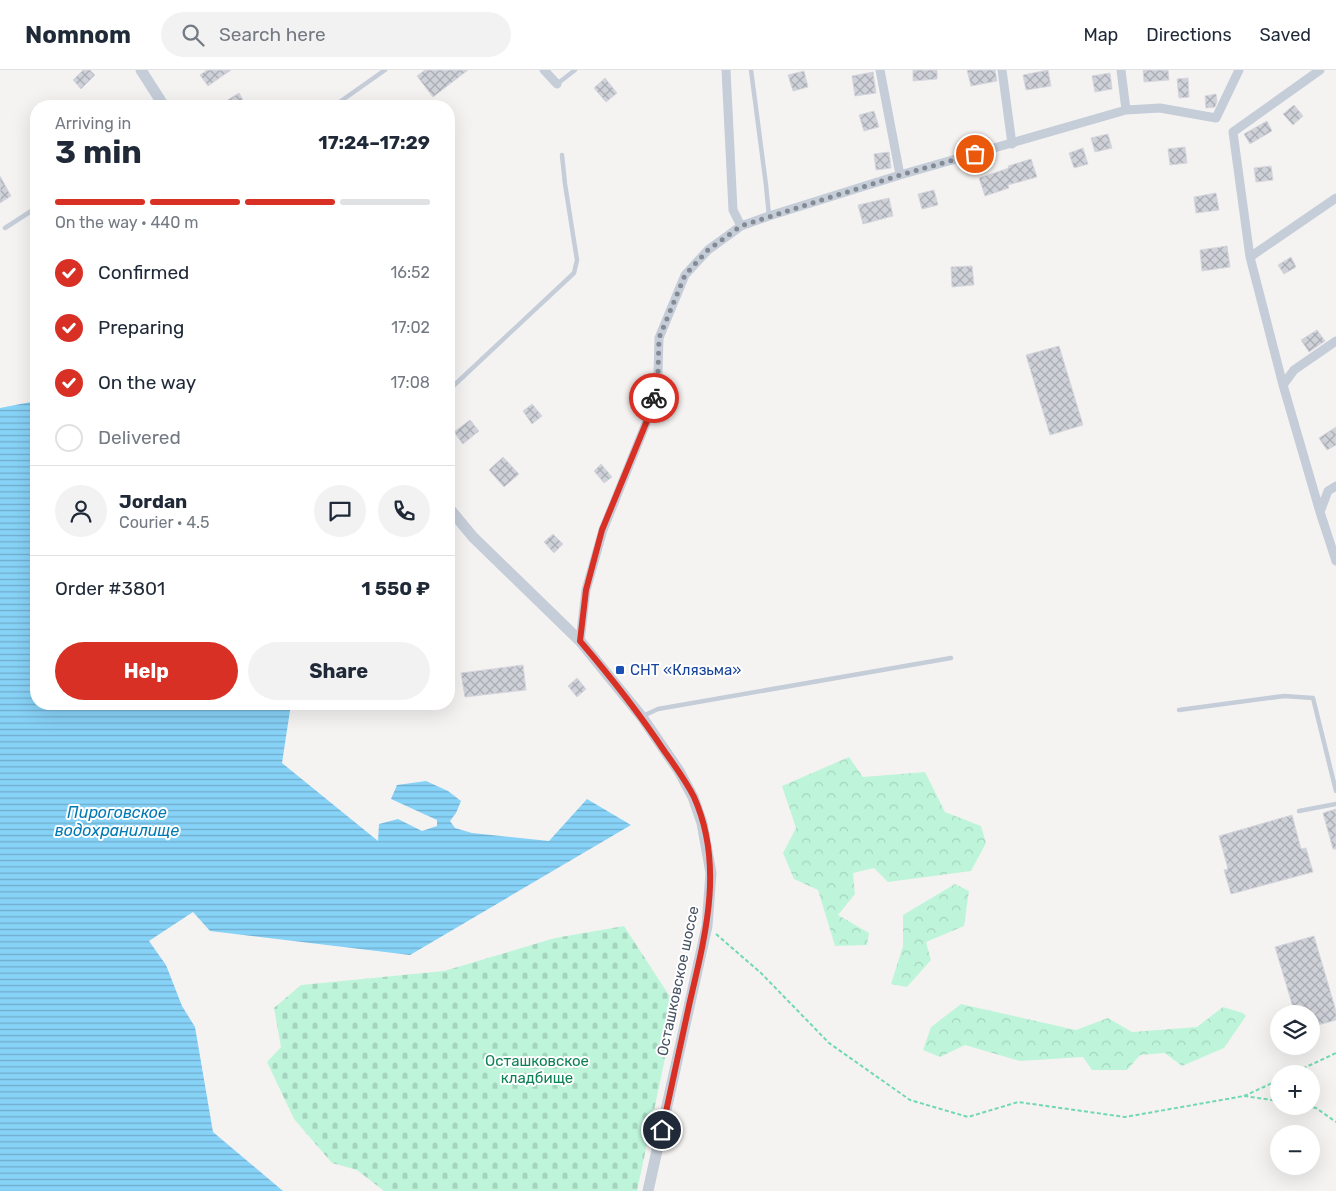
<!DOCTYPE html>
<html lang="en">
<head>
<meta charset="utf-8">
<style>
	:root { --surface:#fff; --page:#f2f2f3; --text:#1f2937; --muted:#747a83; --line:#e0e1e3; --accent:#d93025 }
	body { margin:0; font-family:Rubik,sans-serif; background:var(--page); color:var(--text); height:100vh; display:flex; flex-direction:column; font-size:19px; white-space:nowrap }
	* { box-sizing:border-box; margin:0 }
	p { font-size:16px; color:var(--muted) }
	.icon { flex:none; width:28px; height:28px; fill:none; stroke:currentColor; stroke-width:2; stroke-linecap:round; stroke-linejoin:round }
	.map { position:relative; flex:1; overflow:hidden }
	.side { position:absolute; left:30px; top:30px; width:425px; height:610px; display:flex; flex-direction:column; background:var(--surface); border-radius:20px; box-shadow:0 5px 20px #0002 }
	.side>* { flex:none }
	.buttons { position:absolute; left:1270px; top:935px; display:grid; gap:10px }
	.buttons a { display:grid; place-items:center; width:50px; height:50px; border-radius:50%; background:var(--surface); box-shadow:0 5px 20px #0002; font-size:25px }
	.pin { position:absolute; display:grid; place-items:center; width:42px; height:42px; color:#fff; margin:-21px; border:2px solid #fff; border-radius:50%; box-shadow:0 1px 5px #0007 }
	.courier { position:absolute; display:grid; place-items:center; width:50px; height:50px; margin:-25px; border:4px solid #d93025; border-radius:50%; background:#fff; color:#222; box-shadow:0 1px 6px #0007 }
	.head em { font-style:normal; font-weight:700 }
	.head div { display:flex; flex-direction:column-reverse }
	.head { display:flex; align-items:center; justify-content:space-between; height:85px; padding:0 25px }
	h1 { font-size:32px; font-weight:700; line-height:38px }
	.bar { display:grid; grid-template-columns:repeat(4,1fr); gap:8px 5px; align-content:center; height:60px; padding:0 25px }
	.bar i { height:6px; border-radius:4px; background:var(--line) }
	.bar .active { background:var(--accent) }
	.bar p { grid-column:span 4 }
	.line { display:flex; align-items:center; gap:12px; padding:0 25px; border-top:1px solid var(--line) }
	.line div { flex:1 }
	.round { display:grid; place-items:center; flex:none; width:52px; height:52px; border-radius:26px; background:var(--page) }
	ol { padding:0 25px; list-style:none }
	li { display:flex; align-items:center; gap:15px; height:55px }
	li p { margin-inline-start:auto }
	li .icon { padding:5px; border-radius:50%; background:var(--accent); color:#fff; stroke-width:4 }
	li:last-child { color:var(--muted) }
	li i { width:28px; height:28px; border:2px solid var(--line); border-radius:50% }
	.cta { display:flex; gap:10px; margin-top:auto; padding:10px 25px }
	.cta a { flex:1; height:58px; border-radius:30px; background:var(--accent); color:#fff; font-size:20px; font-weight:700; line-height:58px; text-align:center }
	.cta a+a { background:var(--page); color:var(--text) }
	header { display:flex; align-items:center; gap:30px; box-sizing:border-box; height:70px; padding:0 25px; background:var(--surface); border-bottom:1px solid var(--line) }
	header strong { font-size:24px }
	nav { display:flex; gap:28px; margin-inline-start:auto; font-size:18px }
	.search { width:350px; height:45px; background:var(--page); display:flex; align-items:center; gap:12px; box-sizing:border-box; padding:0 18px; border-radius:28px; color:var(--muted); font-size:19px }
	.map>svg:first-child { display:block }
	.forest { fill:url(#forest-crowns) }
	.cemetery { fill:url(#cemetery-stones) }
	.water { fill:url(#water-rules) }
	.building { fill:url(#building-cross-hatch); stroke:#d6d7de }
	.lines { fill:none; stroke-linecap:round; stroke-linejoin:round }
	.path { stroke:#71d8b1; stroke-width:2; stroke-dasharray:4 2.5; stroke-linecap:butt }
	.service { stroke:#c5cdd8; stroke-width:4.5 }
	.minor { stroke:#c5cdd8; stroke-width:9 }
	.tertiary { stroke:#c5cdd8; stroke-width:11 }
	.done { stroke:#858b95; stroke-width:5; stroke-dasharray:0 9 }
	.route { stroke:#d93025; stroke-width:6 }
	.transit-dot { fill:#1a4fb4; stroke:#fff; stroke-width:2 }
	.labels { text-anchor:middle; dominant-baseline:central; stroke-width:4; stroke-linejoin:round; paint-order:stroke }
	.transit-label { font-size:15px; fill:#164399; stroke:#fff; text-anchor:start }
	.street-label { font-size:15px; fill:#485363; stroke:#fff }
	.park-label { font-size:15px; fill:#0d8256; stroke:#fff }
	.water-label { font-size:16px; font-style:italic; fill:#017ab4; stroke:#fff }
</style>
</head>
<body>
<header>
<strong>Nomnom</strong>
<div class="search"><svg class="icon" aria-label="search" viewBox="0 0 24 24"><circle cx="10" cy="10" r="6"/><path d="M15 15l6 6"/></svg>Search here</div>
<nav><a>Map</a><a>Directions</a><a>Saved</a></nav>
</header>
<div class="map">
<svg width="1336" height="1121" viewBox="0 0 1336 1121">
	<defs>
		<pattern id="forest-crowns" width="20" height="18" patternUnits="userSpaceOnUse" patternTransform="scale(1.25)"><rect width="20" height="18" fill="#bef5da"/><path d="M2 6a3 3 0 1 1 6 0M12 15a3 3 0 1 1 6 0" fill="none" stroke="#a5d4be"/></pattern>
		<pattern id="cemetery-stones" width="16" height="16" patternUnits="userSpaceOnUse" patternTransform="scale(1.25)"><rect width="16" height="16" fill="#bef5da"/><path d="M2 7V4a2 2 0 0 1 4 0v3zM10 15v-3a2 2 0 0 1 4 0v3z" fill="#a5d4be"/></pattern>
		<pattern id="water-rules" width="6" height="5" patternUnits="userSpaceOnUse" patternTransform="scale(1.25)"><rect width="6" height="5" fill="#87d2f7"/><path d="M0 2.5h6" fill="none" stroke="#70adcc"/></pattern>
		<pattern id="building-cross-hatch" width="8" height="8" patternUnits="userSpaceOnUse" patternTransform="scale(1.25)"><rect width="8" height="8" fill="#ced1d8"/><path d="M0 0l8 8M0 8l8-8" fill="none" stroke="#a9acb3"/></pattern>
	</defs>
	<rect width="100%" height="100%" fill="#f5f3f2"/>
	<path class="forest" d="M849,687L863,707L925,702L945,742L981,756L986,773L971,801L888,812L874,798L853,803L855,824L838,845L869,863L867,875L835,876L818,820L794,809L783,783L796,758L782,716Z
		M955,814L969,821L964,856L926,872L931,890L907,917L891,914L903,876V845Z
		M961,934L1076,960L1108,948L1132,962L1197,957L1223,937L1243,943L1246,946L1224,978L1182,996L1165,983L1140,985L1127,1000H1092L1083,987L1020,991L965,975L940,987L923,980L931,957Z"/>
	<path class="cemetery" d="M624,856L676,936L637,1121H384L357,1100L332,1093L294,1049L267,992L281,977L274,938L301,915L444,901L555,868Z"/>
	<path class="water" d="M36,331V634H291L282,693L378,771L379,754L398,749L422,761L437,756V750L391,729L397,715L426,711L448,721L461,731L456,743L450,751L455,758L472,763L549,771L587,729L631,755L410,885L210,861L193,842L149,871L166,895L182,936L195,957L213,1062L283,1121H0V338Z"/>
	<path class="building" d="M83,0H90L95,5L81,19L73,10Z
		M207,0H231L208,16L200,5Z
		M425,0H468L433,27L417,6Z
		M913,0H937V9L913,11Z
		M967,0H995L997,11L971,16Z
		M1048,0L1051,16L1026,20L1023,5Z
		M1143,0H1168L1169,10L1144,12Z
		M804,1L808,17L793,21L788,5Z
		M873,2L876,23L855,26L852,6Z
		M1110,3L1112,19L1095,22L1092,6Z
		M605,8L617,23L606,32L594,18Z
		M1188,8L1189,27L1179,28L1177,9Z
		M239,23L244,32L237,36H218Z
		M1216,24L1217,31L1215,37L1206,38L1205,26Z
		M1294,35L1303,46L1293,55L1283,44Z
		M874,41L879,57L864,61L859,45Z
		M1267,51L1272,61L1250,74L1244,64Z
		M1108,64L1112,78L1095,82L1091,68Z
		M1185,77L1187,93L1170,95L1168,79Z
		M1083,78L1088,94L1074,98L1069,83Z
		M889,82L891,98L876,100L874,84Z
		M1031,89L1037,107L1008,115L1009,118L985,126L979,108L1009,98L1008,96Z
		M1271,96L1273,110L1256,112L1254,98Z
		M0,106L11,126L0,133Z
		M934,120L938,135L922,139L918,124Z
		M1216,123L1219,140L1196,143L1194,127Z
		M889,128L893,146L863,154L858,135Z
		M1227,176L1230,197L1202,201L1200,180Z
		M1291,187L1296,197L1284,204L1278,195Z
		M972,196L974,215L952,217L951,197Z
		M1317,260L1325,271L1309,282L1301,270Z
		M1059,276L1083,355L1050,365L1026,285Z
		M532,334L542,346L532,354L523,341Z
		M470,350L479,361L463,374L454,362Z
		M1336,357V375L1327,380L1319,368Z
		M503,387L519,404L504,417L489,400Z
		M601,394L612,407L604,413L594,401Z
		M553,464L563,474L554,483L544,472Z
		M523,595L526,620L465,627L461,603Z
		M577,608L586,619L577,627L568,616Z
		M1336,739V779H1333L1323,743Z
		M1292,745L1301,779L1306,778L1313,802L1231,824L1224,800L1228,799L1219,766Z
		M1314,866L1336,941V950L1311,957V944H1295L1275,877Z"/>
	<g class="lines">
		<path class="path" d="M716,864L761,903L829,973L910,1030L968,1047L1018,1032L1125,1047L1244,1026L1279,1031
			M1291,1004L1336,983
			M1244,1026L1279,1010
			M1307,1036L1316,1038L1336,1052"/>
		<path class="service" d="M751,0L766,115L769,146
			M557,14L575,0
			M334,36L385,0
			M5,158L36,138
			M449,320L574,203L577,190L565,114L562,85
			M1179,640L1284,626L1313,628L1336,721
			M643,646L658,639L951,588
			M1299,741L1336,734"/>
		<path class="minor" d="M544,0L557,14
			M726,0L733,140L741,156
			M880,0L900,105
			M1002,0L1012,74
			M1121,0L1126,40
			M1320,0L1233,62L1250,187L1283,315L1320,442L1336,491
			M1250,187L1336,128
			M1283,315L1294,300L1336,271
			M1320,442L1328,421L1336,416
			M580,571L586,520L603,460L651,341L658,304L659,268L685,205L708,180L741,156L769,146L900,105L1126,40L1160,38L1216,48L1239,0"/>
		<path class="tertiary" d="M141,0L164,36
			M449,438L473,467L580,571L642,647L679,701L693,727L702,753L711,803L707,856L648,1121"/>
	</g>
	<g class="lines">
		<path class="done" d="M654,328L658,304L659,268L685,205L708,180L741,156L900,105L975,84"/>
		<path class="route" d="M654,328L651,341L602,460L586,520L580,571C610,606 639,643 665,682C675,696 686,711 694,727C724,794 706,863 690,931C681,974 671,1017 662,1060"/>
	</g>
	<rect class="transit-dot" x="615" y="595" width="10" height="10" rx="2.5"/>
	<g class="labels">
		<g class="transit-label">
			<text x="630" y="600">СНТ «Клязьма»</text>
		</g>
		<g class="street-label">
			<text transform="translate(678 911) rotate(-78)">Осташковское шоссе</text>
		</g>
		<g class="park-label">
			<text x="537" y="991">Осташковское<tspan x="537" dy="17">кладбище</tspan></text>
		</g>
		<g class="water-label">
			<text x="117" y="742">Пироговское<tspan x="117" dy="18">водохранилище</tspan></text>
		</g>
	</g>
</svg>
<div class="buttons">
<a><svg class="icon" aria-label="layers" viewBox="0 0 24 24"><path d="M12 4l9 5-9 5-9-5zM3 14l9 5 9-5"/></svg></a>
<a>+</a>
<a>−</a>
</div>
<div class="pin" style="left:975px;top:84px;background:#ea580c"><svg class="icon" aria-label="bag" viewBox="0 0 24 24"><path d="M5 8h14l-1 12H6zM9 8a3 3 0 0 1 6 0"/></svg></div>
<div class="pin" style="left:662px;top:1060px;background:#1f2937"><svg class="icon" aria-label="home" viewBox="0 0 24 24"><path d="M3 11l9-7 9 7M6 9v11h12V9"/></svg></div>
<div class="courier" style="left:654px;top:328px"><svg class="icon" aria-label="bike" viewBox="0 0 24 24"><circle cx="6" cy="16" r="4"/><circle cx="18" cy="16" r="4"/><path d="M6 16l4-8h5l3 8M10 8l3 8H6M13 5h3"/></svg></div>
<section class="side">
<div class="head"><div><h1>3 min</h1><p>Arriving in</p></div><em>17:24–17:29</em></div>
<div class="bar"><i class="active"></i><i class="active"></i><i class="active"></i><i></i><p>On the way · 440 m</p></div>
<ol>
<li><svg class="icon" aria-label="check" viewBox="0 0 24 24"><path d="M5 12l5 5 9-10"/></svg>Confirmed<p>16:52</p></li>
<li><svg class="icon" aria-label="check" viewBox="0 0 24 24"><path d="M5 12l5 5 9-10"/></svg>Preparing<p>17:02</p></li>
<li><svg class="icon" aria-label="check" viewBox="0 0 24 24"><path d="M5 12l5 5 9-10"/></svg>On the way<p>17:08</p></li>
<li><i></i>Delivered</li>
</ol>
<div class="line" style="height:90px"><a class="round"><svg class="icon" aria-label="person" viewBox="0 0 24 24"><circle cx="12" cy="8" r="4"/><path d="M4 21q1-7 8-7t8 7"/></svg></a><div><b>Jordan</b><p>Courier · 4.5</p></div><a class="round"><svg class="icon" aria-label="chat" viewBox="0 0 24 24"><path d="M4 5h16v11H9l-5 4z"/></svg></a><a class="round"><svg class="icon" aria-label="phone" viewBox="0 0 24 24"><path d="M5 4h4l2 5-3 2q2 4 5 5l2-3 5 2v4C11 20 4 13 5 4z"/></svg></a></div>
<div class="line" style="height:65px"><div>Order #3801</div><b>1 550 ₽</b></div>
<div class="cta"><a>Help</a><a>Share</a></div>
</section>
</div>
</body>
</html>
